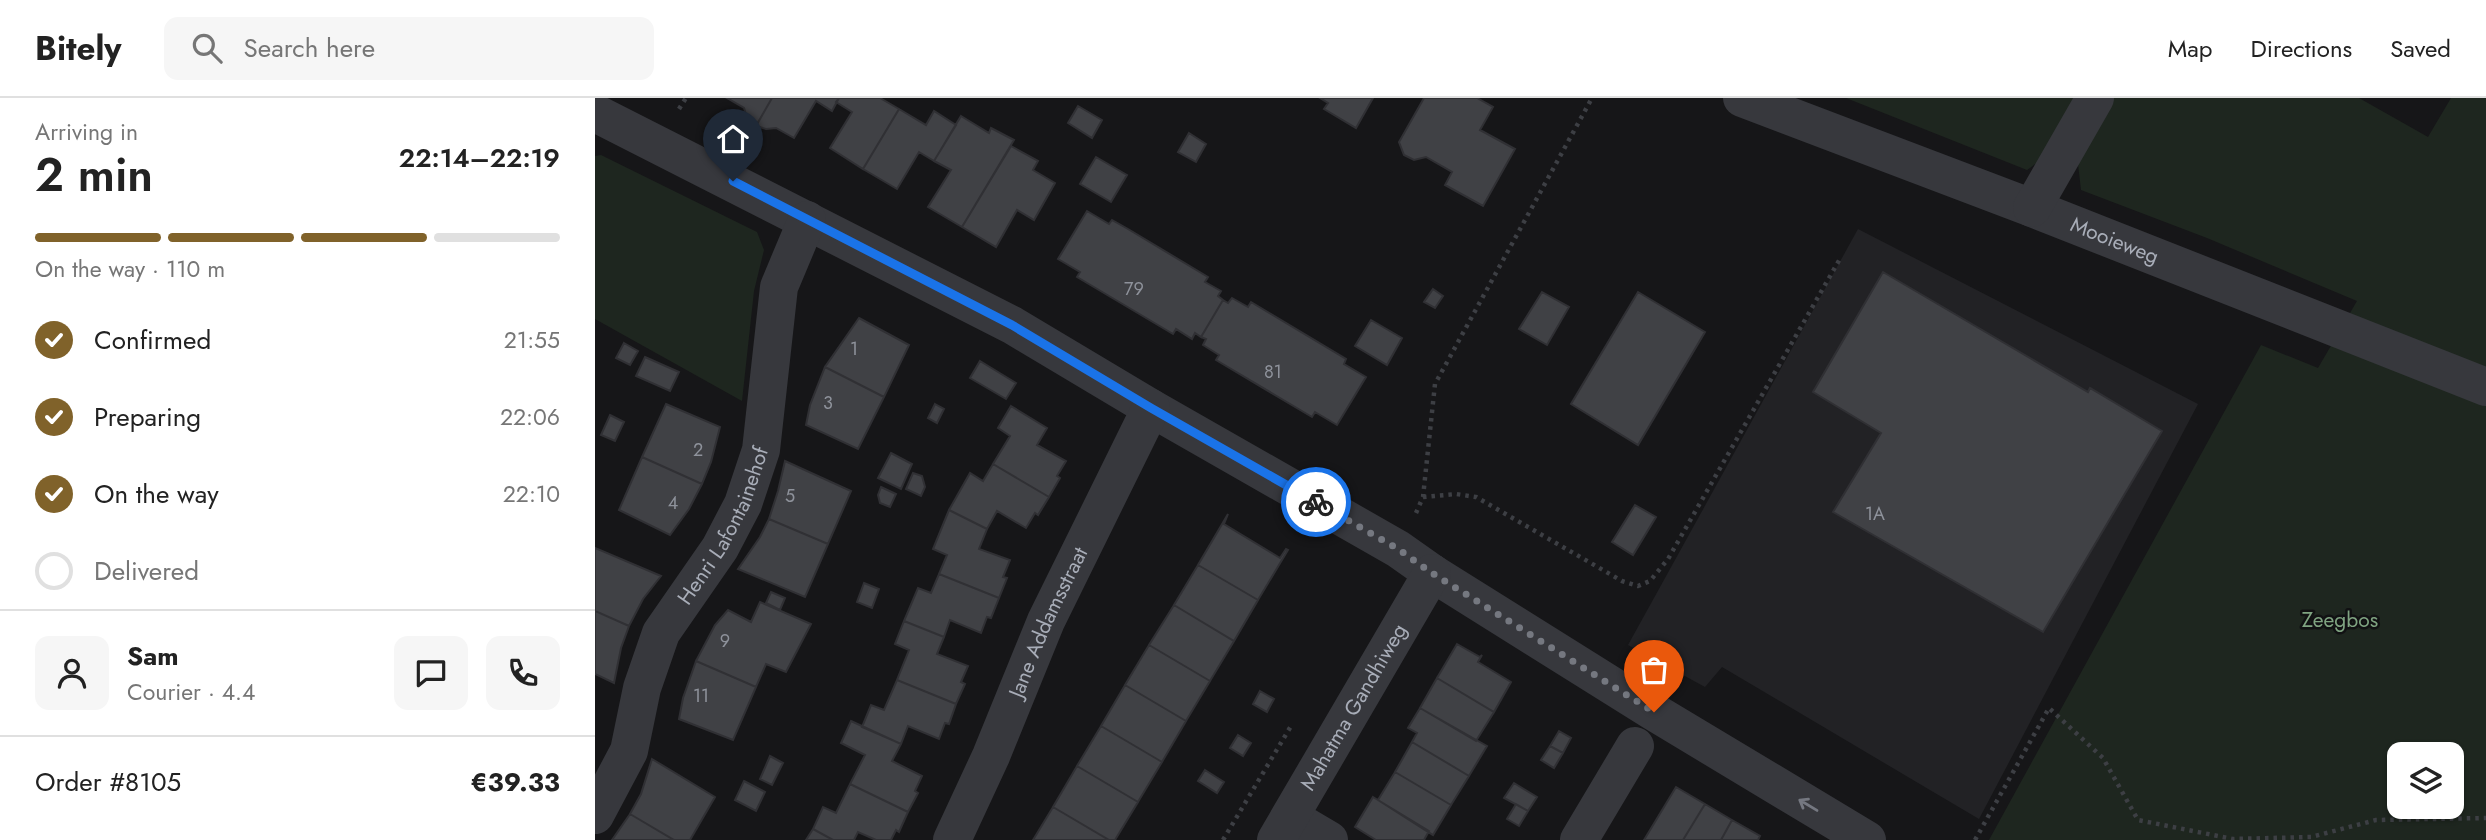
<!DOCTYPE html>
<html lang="en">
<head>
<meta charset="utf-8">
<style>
	:root { --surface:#fff; --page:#f6f6f6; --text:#222; --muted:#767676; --line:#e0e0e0; --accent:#80622a }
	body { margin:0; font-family:Jost,sans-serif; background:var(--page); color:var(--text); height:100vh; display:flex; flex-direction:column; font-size:26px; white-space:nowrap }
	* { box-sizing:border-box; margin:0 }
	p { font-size:23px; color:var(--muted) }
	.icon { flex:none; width:38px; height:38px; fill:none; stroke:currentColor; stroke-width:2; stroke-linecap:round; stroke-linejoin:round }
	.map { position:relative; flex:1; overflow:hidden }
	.panel { display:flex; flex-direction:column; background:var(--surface); width:595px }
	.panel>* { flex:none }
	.controls { position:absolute; left:1792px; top:644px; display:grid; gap:14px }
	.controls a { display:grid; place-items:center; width:77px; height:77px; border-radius:14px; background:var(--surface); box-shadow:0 2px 5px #0004; font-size:35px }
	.pin { position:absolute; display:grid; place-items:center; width:60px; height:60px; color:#fff; margin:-72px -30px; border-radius:50% 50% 50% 0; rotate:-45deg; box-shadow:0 0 7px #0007 }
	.pin .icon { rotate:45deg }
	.courier { position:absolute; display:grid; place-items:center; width:70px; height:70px; margin:-35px; border:5px solid #1a73e8; border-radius:50%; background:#fff; color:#222; box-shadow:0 2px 9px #0007 }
	.overview em { font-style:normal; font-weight:600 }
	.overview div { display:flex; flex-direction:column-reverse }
	.overview { display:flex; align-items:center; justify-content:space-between; height:119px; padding:0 35px }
	h1 { font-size:46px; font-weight:600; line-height:52px }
	.bar { display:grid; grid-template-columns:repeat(4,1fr); gap:10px 7px; align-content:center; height:84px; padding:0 35px }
	.bar i { height:9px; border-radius:5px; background:var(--line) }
	.bar .selected { background:var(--accent) }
	.bar p { grid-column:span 4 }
	.line { display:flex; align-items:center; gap:18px; padding:0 35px; border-top:2px solid var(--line) }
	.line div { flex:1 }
	.round { display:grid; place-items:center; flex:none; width:74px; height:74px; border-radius:14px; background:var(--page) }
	ol { padding:0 35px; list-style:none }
	li { display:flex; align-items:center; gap:21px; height:77px }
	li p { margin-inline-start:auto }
	li .icon { padding:7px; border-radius:50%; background:var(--accent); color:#fff; stroke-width:4 }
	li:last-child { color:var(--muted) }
	li i { width:38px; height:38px; border:4px solid var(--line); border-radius:50% }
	header { display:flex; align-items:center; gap:42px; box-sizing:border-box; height:98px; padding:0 35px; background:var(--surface); border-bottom:2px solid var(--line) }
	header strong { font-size:33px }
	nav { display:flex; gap:38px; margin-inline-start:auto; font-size:24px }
	.search { width:490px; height:63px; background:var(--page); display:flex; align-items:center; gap:18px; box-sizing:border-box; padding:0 24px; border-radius:14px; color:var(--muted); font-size:26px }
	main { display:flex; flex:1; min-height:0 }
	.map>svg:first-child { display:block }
	.built { fill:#222225 }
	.green { fill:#1e261f; fill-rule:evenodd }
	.building { fill:#404145; stroke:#303034; stroke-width:2 }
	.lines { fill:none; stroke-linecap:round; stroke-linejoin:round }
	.path { stroke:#3d3f44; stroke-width:4.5; stroke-dasharray:3.5 5; stroke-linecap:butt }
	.street { stroke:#37383d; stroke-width:38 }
	.oneway { stroke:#757881 }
	.done { stroke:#757880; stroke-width:7; stroke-dasharray:0 12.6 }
	.route { stroke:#1a73e8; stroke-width:9 }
	.labels { text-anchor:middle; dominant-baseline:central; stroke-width:5; stroke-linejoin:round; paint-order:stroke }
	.number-label { font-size:18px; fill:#8e929b }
	.street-label { font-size:21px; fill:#a8adb8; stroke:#111113 }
	.park-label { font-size:21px; fill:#7fa381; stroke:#111113 }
</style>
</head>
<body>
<header>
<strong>Bitely</strong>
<div class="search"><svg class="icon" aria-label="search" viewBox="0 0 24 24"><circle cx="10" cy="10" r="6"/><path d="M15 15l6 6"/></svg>Search here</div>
<nav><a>Map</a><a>Directions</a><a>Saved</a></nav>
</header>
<main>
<section class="panel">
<div class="overview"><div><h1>2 min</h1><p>Arriving in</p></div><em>22:14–22:19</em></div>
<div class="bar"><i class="selected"></i><i class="selected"></i><i class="selected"></i><i></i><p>On the way · 110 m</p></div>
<ol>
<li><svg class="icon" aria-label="check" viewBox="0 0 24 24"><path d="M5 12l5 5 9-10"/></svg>Confirmed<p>21:55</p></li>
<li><svg class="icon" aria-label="check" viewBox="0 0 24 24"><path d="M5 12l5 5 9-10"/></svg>Preparing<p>22:06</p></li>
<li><svg class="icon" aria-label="check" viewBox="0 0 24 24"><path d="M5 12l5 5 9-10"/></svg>On the way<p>22:10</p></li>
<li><i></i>Delivered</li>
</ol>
<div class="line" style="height:126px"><a class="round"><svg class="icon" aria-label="person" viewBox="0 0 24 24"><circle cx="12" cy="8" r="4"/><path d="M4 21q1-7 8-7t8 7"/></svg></a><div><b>Sam</b><p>Courier · 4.4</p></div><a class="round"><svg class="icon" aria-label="chat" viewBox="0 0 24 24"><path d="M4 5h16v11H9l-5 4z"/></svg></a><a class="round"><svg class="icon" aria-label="phone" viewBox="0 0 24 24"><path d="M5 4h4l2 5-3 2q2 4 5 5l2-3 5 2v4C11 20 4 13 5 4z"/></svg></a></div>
<div class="line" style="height:91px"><div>Order #8105</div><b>€39.33</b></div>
</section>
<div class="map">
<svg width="1891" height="742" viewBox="0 0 1891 742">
	<rect width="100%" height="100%" fill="#161618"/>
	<path class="built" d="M1263,131L1603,306L1384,721L1127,569L1110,589L1033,547Z"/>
	<path class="green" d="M1251,0H1486L1443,64L1432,72Z
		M1519,0H1764L1833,39L1856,0H1891V742H1394L1666,247L1723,270L1762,203L1612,140L1486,92L1483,66ZM1804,656H1857V709H1804Z
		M6,57L162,134L169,152L159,193L147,303L0,221V58Z"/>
	<path class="building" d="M132,0H177L161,28L152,20L149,10Z
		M177,0H244L237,13L221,3L199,40L181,30L171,31L161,28Z
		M244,0H285L304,11L268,71L235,50L257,14L241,4Z
		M725,0H778L761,30L729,11L733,5Z
		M829,0H882L898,9L885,32L920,51L888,108L850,87L857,74L831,59L819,62L809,57L804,44Z
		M483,8L507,22L497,40L473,25Z
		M304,11L331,27L339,13L361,27L339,63L324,54L302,91L268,71Z
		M366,18L394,35L396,30L419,42L367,129L333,109L356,72L339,63Z
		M594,35L611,46L601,64L583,54Z
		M416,48L443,63L438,72L460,85L439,122L422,112L401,149L367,129Z
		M501,59L532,77L516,104L485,86Z
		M492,113L514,126L517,122L533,131L613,179L610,184L626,193L623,198L628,202L606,239L600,235L597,241L581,231L578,236L482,179L485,174L463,161Z
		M1288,174L1493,294L1495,290L1567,333L1448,534L1238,414L1286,335L1218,294Z
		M838,191L848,198L840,210L829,204Z
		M947,194L974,209L952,247L924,231Z
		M1043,194L1110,234L1043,347L976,306Z
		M637,200L653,209L656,204L751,261L749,266L771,279L742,327L720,314L717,319L621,262L624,257L608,247L611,241L606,239L628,202L633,205Z
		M264,220L314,247L289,299L230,269Z
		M776,222L807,240L792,267L760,248Z
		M29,245L43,253L35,267L21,260Z
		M50,259L84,274L75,293L41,278Z
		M385,263L421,285L411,301L375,280Z
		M230,269L289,299L263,351L211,327L215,307Z
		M71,306L125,329L116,364L107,386L47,359Z
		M340,306L349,311L342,325L333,320Z
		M416,308L452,330L442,347L471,363L462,378L465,380L454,399L398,366L415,338L403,330Z
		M15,317L29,324L20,343L6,337Z
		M296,355L317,366L306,391L283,380Z
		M47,359L107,386L94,411L75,437L24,412Z
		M190,363L256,393L233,446L174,421L183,393Z
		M398,366L454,399L443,417L440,415L431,430L402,413L392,431L354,412L375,375L388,383Z
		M318,375L327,378L330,389L326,398L311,391Z
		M286,389L301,396L295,409L285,405L283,397Z
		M1040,407L1061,419L1038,457L1017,444Z
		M354,412L392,431L384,451L415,462L408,479L412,480L404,500L344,476L352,457L338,451Z
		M633,416L629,426L685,460L691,451L693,452L663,502L603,467Z
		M174,421L233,446L210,499L143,471L165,439Z
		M0,450L66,478L48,501L34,528L0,513Z
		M603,467L663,502L639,543L579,507Z
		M344,476L404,500L396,520L392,519L386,535L355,522L349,539L309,523L323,490L336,495Z
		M269,485L284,491L277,510L262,504Z
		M176,494L190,500L185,512L171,505Z
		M165,504L216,526L191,574L171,566L161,589L101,563L120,527L133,512L156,524Z
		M579,507L639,543L615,583L554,547Z
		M0,513L34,528L26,550L19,585L0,576Z
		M309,523L349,539L342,556L373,568L366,584L370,586L361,606L302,582L314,552L300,546Z
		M862,546L885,559L887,557L883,564L916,584L899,614L842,580Z
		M554,547L615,583L591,623L530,587Z
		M101,563L161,589L138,642L84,621L88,600Z
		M842,580L899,614L881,643L825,610Z
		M302,582L361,606L354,626L350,625L344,641L313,628L306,646L267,629L276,607L289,612Z
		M530,587L591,623L567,664L506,628Z
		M665,593L679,601L672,614L658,606Z
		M825,610L892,648L874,678L817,644L822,635L813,630Z
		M256,623L306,646L297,663L327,678L320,693L323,695L313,714L255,686L270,657L246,645Z
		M506,628L567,664L543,704L482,668Z
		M964,633L976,640L968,655L955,648Z
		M643,637L656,645L648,658L635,650Z
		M817,644L874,678L856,707L800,674Z
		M955,648L968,655L959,670L946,662Z
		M175,658L188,665L177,687L165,681Z
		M57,661L120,699L95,742H79L35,716L46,696Z
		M482,668L543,704L520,742H514L458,709Z
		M610,672L629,684L622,695L603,683Z
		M800,674L856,707L838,737L783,702Z
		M149,683L170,694L161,713L140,702Z
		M919,685L942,699L933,713L909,700Z
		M255,686L313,714L304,734L301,732L296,742H281L263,734L259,742H238L218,731L228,709L241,715Z
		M1081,689L1110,706L1088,742H1049Z
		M778,699L834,733L829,742H781L760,729Z
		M921,706L933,713L924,728L912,721Z
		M1110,706L1137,722L1126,742H1088Z
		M458,709L514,742H438Z
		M35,716L79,742H17Z
		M1137,722L1165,738L1163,742H1126Z
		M218,731L238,742H211Z"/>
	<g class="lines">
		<path class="path" d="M84,11L91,0
			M828,399L861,396L881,399L1027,483L1043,488L1055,483L1073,461L1246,159
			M821,415L828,399L840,286L997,0
			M628,742L696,628
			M1380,742L1454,610L1508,660L1543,722L1638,741L1716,739L1781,722L1891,720"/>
		<g class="street">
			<path id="s1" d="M1147,0L1437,110L1891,289"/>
			<path d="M0,15L417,227L556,310L803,451L837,475L1059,614L1272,742"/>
			<path d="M1437,110L1500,0"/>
			<path id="s2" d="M0,717L34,653L47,590L66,535L125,450L148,406L166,352L184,189L212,122"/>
			<path d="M695,719L734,742"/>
			<path id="s3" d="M357,742L396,658L451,523L556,310"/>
			<path id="s4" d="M681,742L837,475"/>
			<path d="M984,742L1040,648"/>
		</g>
	</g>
	<defs><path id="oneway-shaft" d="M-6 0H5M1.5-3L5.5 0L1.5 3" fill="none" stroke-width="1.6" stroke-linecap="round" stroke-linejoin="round" transform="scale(1.75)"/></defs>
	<use class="oneway" href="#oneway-shaft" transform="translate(1213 707) rotate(-149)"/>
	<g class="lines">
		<path class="done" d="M721,404L803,451L837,475L1059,614"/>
		<path class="route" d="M138,83L417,227L556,310L721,404"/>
	</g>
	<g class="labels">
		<g class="number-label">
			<text x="539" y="191">79</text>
			<text x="259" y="251">1</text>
			<text x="678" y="274">81</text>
			<text x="233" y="305">3</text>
			<text x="103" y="352">2</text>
			<text x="195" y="398">5</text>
			<text x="78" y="405">4</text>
			<text x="1280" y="416">1A</text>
			<text x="130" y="543">9</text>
			<text x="106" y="598">11</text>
		</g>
		<g class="street-label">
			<text stroke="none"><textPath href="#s1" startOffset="399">Mooieweg</textPath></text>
			<text stroke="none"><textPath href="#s2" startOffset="320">Henri Lafontainehof</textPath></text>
			<text stroke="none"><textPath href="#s3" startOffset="238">Jane Addamsstraat</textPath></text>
			<text stroke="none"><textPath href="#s4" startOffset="154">Mahatma Gandhiweg</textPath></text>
		</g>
		<g class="park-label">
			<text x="1745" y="522">Zeegbos</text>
		</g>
	</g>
</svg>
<div class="controls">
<a><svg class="icon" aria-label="layers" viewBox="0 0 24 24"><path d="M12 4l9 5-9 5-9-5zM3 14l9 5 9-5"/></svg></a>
</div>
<div class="pin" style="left:1059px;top:614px;background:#ea580c"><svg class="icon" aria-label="bag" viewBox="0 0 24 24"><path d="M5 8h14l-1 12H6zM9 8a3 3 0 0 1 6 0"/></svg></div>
<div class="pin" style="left:138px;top:83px;background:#1f2937"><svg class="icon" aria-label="home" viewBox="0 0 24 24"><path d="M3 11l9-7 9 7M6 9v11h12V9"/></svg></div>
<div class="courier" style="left:721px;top:404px"><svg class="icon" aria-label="bike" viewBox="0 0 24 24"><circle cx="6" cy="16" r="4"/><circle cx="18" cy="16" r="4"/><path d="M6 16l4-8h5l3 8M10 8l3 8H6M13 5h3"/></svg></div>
</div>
</main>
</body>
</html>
